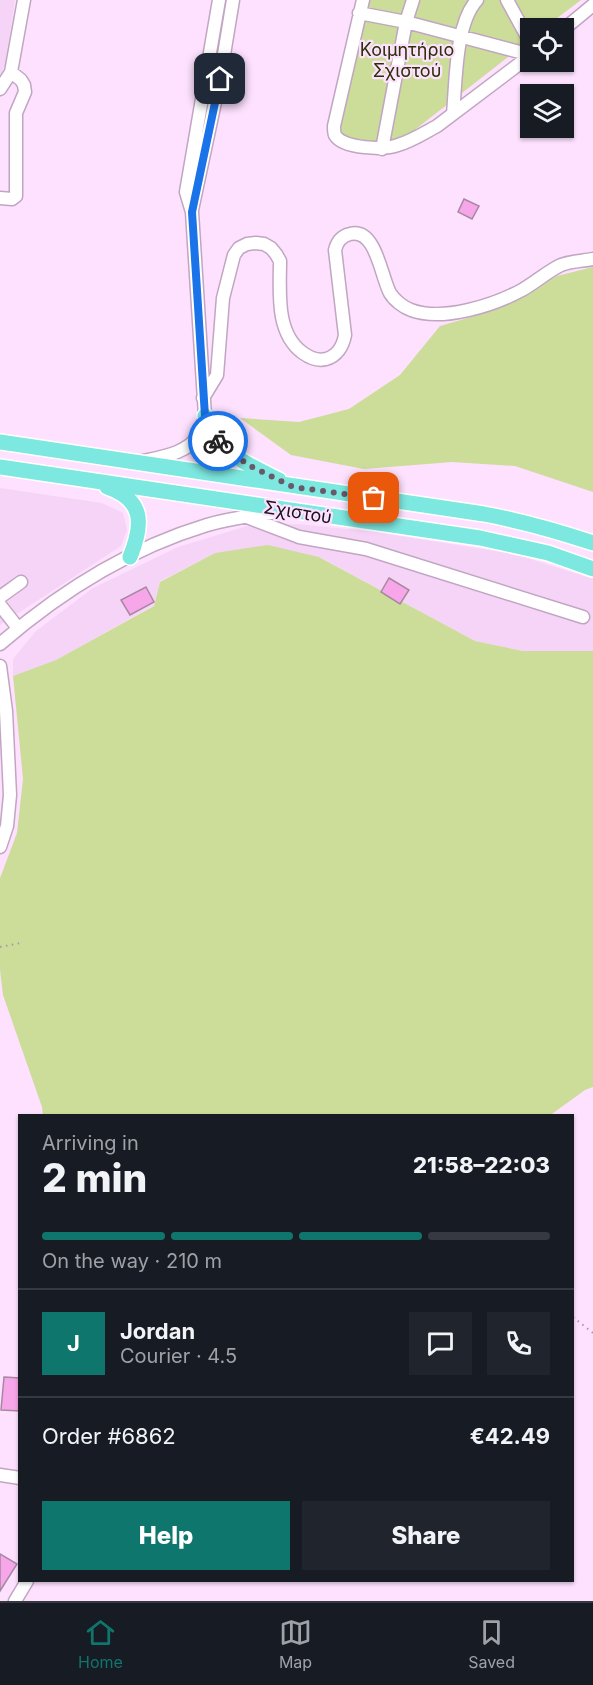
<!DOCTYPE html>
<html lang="en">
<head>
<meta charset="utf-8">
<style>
	:root { --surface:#171b24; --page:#20242c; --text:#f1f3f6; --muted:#9ea1a6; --line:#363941; --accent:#0f766e }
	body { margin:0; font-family:Inter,sans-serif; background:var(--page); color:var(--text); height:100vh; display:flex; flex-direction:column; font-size:22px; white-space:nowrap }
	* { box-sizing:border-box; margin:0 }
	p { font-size:20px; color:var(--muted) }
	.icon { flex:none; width:33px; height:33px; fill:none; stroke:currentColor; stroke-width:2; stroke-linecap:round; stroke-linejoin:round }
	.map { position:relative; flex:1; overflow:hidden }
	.panel { position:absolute; left:18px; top:1114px; width:556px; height:468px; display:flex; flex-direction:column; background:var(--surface); border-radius:0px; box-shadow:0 2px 4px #0004 }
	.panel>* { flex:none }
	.fabs { position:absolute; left:520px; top:18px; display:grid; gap:12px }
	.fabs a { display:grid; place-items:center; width:54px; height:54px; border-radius:0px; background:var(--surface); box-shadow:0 2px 4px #0004; font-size:30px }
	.pin { position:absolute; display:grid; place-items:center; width:51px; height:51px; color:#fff; margin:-26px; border-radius:12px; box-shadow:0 3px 9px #0006 }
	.courier { position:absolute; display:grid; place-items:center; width:60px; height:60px; margin:-30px; border:4px solid #1a73e8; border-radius:50%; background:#fff; color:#222; box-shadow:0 2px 8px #0007 }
	.summary em { font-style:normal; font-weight:800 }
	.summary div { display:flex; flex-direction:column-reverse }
	.summary { display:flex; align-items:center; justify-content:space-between; height:102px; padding:0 24px }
	h1 { font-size:39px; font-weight:800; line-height:45px }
	.bar { display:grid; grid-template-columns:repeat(4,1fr); gap:9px 6px; align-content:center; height:72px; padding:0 24px }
	.bar i { height:8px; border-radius:4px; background:var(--line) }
	.bar .current { background:var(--accent) }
	.bar p { grid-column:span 4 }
	.line { display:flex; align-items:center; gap:15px; padding:0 24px; border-top:2px solid var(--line) }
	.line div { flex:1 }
	.round { display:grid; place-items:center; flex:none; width:63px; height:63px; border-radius:0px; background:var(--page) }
	.primary-button { display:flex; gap:12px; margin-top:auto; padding:12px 24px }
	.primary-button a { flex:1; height:69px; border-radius:0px; background:var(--accent); color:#fff; font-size:24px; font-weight:800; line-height:69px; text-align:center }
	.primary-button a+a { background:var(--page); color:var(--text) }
	.tabs { display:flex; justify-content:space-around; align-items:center; height:84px; border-top:2px solid var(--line); background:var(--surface); font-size:16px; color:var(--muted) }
	.tabs a { display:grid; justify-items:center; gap:3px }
	.tabs .current { color:var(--accent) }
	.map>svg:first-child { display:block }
	.built { fill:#f6d4f7 }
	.green { fill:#ccdc99 }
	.building { fill:#f7a6ea; stroke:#a689a0; stroke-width:1.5 }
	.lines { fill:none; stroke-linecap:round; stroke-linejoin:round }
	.minor-casing { stroke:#c1a6c2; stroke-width:15 }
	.major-casing { stroke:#fff; stroke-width:18 }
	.path { stroke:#ac96ad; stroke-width:2; stroke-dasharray:1.5 4.5; stroke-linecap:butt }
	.minor { stroke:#fff; stroke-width:12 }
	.major { stroke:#7de8e0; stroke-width:15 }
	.done { stroke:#695a6a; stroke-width:6; stroke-dasharray:0 10.8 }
	.route { stroke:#1a73e8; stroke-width:8 }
	.labels { text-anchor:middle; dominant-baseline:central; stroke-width:4.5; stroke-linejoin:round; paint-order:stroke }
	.park-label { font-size:18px; fill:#2b3208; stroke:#fde1fe }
	.street-label { font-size:18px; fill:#1a111b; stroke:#fde1fe }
</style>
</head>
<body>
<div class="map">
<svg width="593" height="1601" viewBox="0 0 593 1601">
	<rect width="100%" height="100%" fill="#fde1fe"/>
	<path class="built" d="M0,0H15L5,65L0,76Z
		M0,488L102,503L123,513L127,530L121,546L0,625Z
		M299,524L375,532L515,554L593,579V651H523L475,641L320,557L215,553L160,581L154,605L56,660L13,676V659L36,631L93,588L178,547L247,526Z"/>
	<path class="green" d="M361,0H581L544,28H531V39L403,139L354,145L327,128Z
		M593,267V492L515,466L452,462L364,469L291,455L240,418L299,422L349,409L400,375L440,326L492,311L557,276Z
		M268,545L319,557L475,641L523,651H593V1087L585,1090L549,1116H43L42,1107L3,995L0,970V878L17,833L23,779L13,676L56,660L154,606L160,582L215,553Z"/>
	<path class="building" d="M464,199L479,206L472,219L458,212Z
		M389,578L409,590L400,604L381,592Z
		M146,587L154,602L130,615L121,600Z
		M4,1377L20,1378V1411L1,1410Z
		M0,1554L17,1564L0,1591Z"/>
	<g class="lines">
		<g class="minor-casing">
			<path id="minor" d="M363,0L334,126C334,129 334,133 335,135C343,149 385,150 398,145C412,141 424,133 437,126L531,55
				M507,0L531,44
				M359,13L406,22L531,55
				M564,29L593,5
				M0,89L11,72L24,0
				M453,114C456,82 455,24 477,0
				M382,149L406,22L413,0
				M0,198L12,199L16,196V113L25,92L24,85L21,80L11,72
				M192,210L220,79L233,0
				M203,398L217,375L223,298L234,255L239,248L247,244L256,243L264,244L271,248L276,254L280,261C280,291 275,333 303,353C310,358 318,361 326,359C337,356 343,346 345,335L335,250C337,242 341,236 350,234C376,227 381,277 390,293C394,300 403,307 411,310C443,322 494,305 522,290C536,282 548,271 561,265C571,261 583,261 593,259
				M143,461C162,457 188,453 199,435C202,430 203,422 205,416L192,212L186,192L219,0
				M244,516L299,537L366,549L583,617
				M0,597L21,582
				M0,605L18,628
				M0,644C60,592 131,548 207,525C230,518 255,515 279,512
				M0,666L6,711L10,795L7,826L0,847
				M0,1475L20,1478
				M15,1601L27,1581"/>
		</g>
		<g class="major-casing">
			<path id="major" d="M205,416C208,423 211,432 215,438C232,458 257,469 279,480
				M0,442L484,514C521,521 557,531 593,543
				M0,467L480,538L548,553L593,569
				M107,487C145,500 143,525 130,557"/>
		</g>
		<path class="path" d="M0,947L21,943
			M573,1317L593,1333"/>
		<use href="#minor" class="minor"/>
		<use href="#major" class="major"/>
	</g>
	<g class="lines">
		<path class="done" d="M218,441L248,465L293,487L374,498"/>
		<path class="route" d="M218,441L215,437L205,416L192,212L220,79"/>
	</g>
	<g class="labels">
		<g class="park-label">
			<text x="407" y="49">Κοιμητήριο<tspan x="407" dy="21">Σχιστού</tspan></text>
		</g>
		<g class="street-label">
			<text transform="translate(298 512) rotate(9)">Σχιστού</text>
		</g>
	</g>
</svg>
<div class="fabs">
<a><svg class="icon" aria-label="locate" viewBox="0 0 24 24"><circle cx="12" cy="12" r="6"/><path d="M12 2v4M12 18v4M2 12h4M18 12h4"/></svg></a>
<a><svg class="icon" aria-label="layers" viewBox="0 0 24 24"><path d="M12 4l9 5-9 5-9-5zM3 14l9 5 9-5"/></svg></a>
</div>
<div class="pin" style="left:374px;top:498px;background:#ea580c"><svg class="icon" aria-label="bag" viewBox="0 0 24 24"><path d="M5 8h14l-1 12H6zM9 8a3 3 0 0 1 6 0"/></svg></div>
<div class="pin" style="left:220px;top:79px;background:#1f2937"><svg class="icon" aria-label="home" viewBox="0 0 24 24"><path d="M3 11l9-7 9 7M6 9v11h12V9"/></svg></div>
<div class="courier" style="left:218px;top:441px"><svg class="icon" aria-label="bike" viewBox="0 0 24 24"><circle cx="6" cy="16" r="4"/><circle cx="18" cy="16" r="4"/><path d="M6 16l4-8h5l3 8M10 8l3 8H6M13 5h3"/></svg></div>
<section class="panel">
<div class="summary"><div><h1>2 min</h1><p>Arriving in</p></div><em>21:58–22:03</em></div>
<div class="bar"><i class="current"></i><i class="current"></i><i class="current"></i><i></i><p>On the way · 210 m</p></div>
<div class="line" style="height:108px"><b class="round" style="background:var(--accent);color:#fff">J</b><div><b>Jordan</b><p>Courier · 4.5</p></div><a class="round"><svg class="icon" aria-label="chat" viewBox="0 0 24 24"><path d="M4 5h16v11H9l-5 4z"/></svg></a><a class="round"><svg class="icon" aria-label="phone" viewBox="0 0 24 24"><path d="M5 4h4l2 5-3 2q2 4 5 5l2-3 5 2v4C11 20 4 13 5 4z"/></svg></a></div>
<div class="line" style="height:78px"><div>Order #6862</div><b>€42.49</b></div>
<div class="primary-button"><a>Help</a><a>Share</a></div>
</section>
</div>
<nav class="tabs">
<a class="current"><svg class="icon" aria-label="home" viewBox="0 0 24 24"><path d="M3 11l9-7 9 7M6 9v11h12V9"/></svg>Home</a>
<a><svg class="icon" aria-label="map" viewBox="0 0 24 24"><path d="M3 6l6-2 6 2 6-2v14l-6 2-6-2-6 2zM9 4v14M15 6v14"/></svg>Map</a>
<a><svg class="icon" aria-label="saved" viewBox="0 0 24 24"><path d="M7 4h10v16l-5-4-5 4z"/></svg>Saved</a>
</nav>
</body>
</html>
